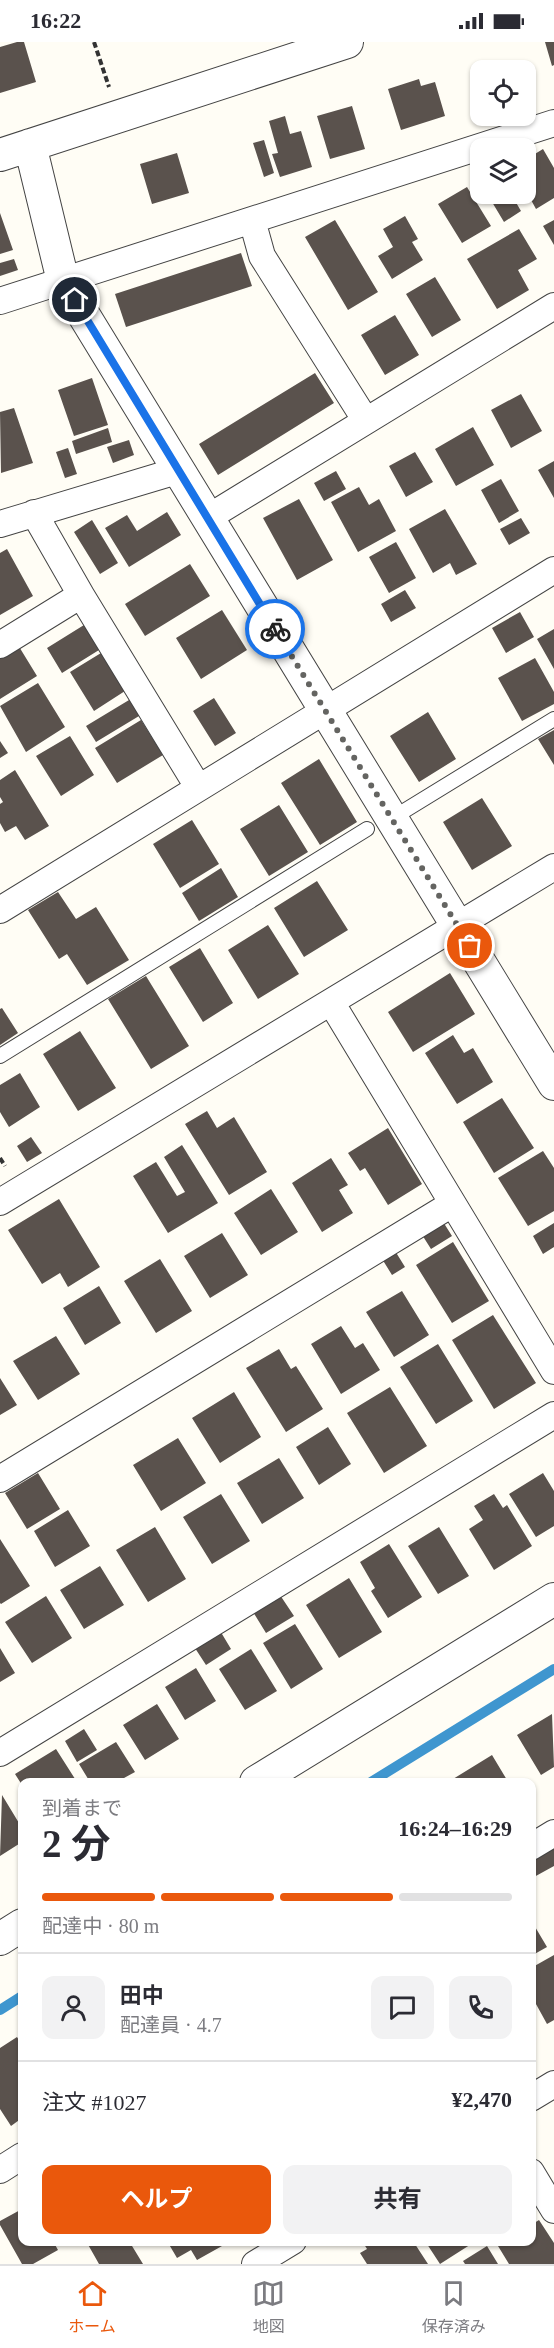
<!DOCTYPE html>
<html lang="ja">
<head>
<meta charset="utf-8">
<style>
	:root { --surface:#fff; --page:#f2f2f3; --text:#2b2b33; --muted:#7c7c81; --line:#e1e1e2; --accent:#ea580c }
	body { margin:0; font-family:"Times New Roman","Noto Sans JP",serif; background:var(--page); color:var(--text); height:100vh; display:flex; flex-direction:column; font-size:22px; white-space:nowrap }
	* { box-sizing:border-box; margin:0 }
	p { font-size:20px; color:var(--muted) }
	.icon { flex:none; width:33px; height:33px; fill:none; stroke:currentColor; stroke-width:2; stroke-linecap:round; stroke-linejoin:round }
	.map { position:relative; flex:1; overflow:hidden }
	.panel { position:absolute; left:18px; top:1736px; width:518px; height:468px; display:flex; flex-direction:column; background:var(--surface); border-radius:12px; box-shadow:0 2px 4px #0004 }
	.panel>* { flex:none }
	.fabs { position:absolute; left:470px; top:18px; display:grid; gap:12px }
	.fabs a { display:grid; place-items:center; width:66px; height:66px; border-radius:12px; background:var(--surface); box-shadow:0 2px 4px #0004; font-size:30px }
	.pin { position:absolute; display:grid; place-items:center; width:51px; height:51px; color:#fff; margin:-26px; border:3px solid #fff; border-radius:50%; box-shadow:0 2px 6px #0007 }
	.courier { position:absolute; display:grid; place-items:center; width:60px; height:60px; margin:-30px; border:4px solid #1a73e8; border-radius:50%; background:#fff; color:#222; box-shadow:0 2px 8px #0007 }
	.summary em { font-style:normal; font-weight:700 }
	.summary div { display:flex; flex-direction:column-reverse }
	.summary { display:flex; align-items:center; justify-content:space-between; height:102px; padding:0 24px }
	h1 { font-size:39px; font-weight:700; line-height:45px }
	.bar { display:grid; grid-template-columns:repeat(4,1fr); gap:9px 6px; align-content:center; height:72px; padding:0 24px }
	.bar i { height:8px; border-radius:4px; background:var(--line) }
	.bar .selected { background:var(--accent) }
	.bar p { grid-column:span 4 }
	.line { display:flex; align-items:center; gap:15px; padding:0 24px; border-top:2px solid var(--line) }
	.line div { flex:1 }
	.round { display:grid; place-items:center; flex:none; width:63px; height:63px; border-radius:12px; background:var(--page) }
	.action { display:flex; gap:12px; margin-top:auto; padding:12px 24px }
	.action a { flex:1; height:69px; border-radius:12px; background:var(--accent); color:#fff; font-size:24px; font-weight:700; line-height:69px; text-align:center }
	.action a+a { background:var(--page); color:var(--text) }
	.status { display:flex; justify-content:space-between; align-items:center; height:42px; padding:0 30px; background:var(--surface); direction:ltr }
	.status svg { height:16px; fill:currentColor }
	.dock { display:flex; justify-content:space-around; align-items:center; height:84px; border-top:2px solid var(--line); background:var(--surface); font-size:16px; color:var(--muted) }
	.dock a { display:grid; justify-items:center; gap:3px }
	.dock .selected { color:var(--accent) }
	.map>svg:first-child { display:block }
	.lines { fill:none; stroke-linecap:round; stroke-linejoin:round }
	.stream { stroke:#3f96cf; stroke-width:10 }
	.building { fill:#5a524d }
	.service-casing { stroke:#444; stroke-width:16 }
	.minor-casing { stroke:#444; stroke-width:28 }
	.tertiary-casing { stroke:#444; stroke-width:34 }
	.path { stroke:#333; stroke-width:4; stroke-dasharray:6 3; stroke-linecap:butt }
	.service { stroke:#fff; stroke-width:14 }
	.minor { stroke:#fff; stroke-width:26 }
	.tertiary { stroke:#fff; stroke-width:32 }
	.done { stroke:#646461; stroke-width:6; stroke-dasharray:0 10.8 }
	.route { stroke:#1a73e8; stroke-width:8 }
</style>
</head>
<body>
<div class="status"><b>16:22</b><svg viewBox="0 0 49 12"><path d="M0 12V9h3v3zM5 12V6h3v6zM10 12V3h3v9zM15 12V0h3v12zM26 1h20v11H26zM47 4h2v5h-2z"/></svg></div>
<div class="map">
<svg width="554" height="2222" viewBox="0 0 554 2222">
	<rect width="100%" height="100%" fill="#fffdf5"/>
	<g class="lines">
		<path class="stream" d="M371,1740L554,1627
			M0,1968L22,1954"/>
	</g>
	<path class="building" d="M17,0H24L36,40L0,51V5Z
		M545,0H554V23L552,24Z
		M419,37L421,44L435,40L445,74L401,88L388,47Z
		M352,64L365,107L330,117L317,74Z
		M285,74L290,92L301,89L312,125L280,135L272,112L278,111L269,79Z
		M264,98L274,131L264,135L253,101Z
		M543,107L554,126V156L536,167L525,147V118Z
		M177,111L189,151L152,162L140,122Z
		M467,145L491,184L462,201L438,162Z
		M507,152H511L521,169L504,180L492,160Z
		M0,171L13,208L0,212Z
		M405,174L418,197L412,200L423,218L392,237L378,214L393,205L383,187Z
		M335,178L378,250L348,268L305,195Z
		M554,178V203L543,184Z
		M519,187L537,217L518,228L529,248L497,267L467,217Z
		M241,211L252,244L126,285L115,252Z
		M14,217L18,228L0,234V221Z
		M435,235L461,278L432,295L406,252Z
		M395,273L419,313L385,333L361,293Z
		M315,331L334,361L218,433L199,402Z
		M92,336L108,383L74,394L58,348Z
		M521,352L542,389L511,406L491,368Z
		M14,366L33,421L1,431L0,370Z
		M473,385L494,423L456,444L435,407Z
		M108,386L112,400L76,412L72,399Z
		M129,398L134,413L113,421L107,405Z
		M68,406L77,432L65,436L56,410Z
		M415,410L433,440L406,455L389,424Z
		M554,419V456L538,428Z
		M336,429L346,447L324,459L314,441Z
		M501,437L519,469L499,481L481,448Z
		M359,445L369,463L379,457L396,489L358,510L331,460Z
		M299,457L333,518L297,538L263,476Z
		M445,467L477,522L456,533L450,521L433,531L409,487Z
		M167,470L181,493L129,525L105,486L127,473L137,489Z
		M521,476L530,491L509,503L500,487Z
		M92,478L118,521L100,532L74,490Z
		M396,500L416,536L389,551L369,515Z
		M7,507L33,554L0,573V511Z
		M190,522L210,554L145,594L125,562Z
		M405,548L416,566L391,580L381,562Z
		M222,568L247,608L201,637L176,596Z
		M520,570L534,595L506,611L492,586Z
		M84,583L99,608L62,631L47,606Z
		M554,587V627L537,597Z
		M18,603L37,634L0,657V614Z
		M101,611L125,649L94,669L70,630Z
		M535,616L554,650V662L522,679L498,636Z
		M38,641L65,685L26,710L0,664Z
		M134,655L144,671L96,700L86,684Z
		M214,656L236,691L215,704L193,669Z
		M428,670L456,717L419,740L390,694Z
		M141,678L163,713L117,741L95,706Z
		M554,688V723L538,697Z
		M70,694L94,733L61,754L36,714Z
		M0,699L8,711L0,716Z
		M319,717L357,780L320,803L281,741Z
		M15,728L49,784L25,798L16,784L5,790L0,781V762L3,760L0,755V738Z
		M482,756L512,804L472,828L443,780Z
		M279,763L308,810L269,834L240,787Z
		M192,778L219,822L180,846L153,802Z
		M221,826L238,855L199,879L182,851Z
		M317,839L348,888L304,915L274,866Z
		M58,850L76,877L96,865L129,918L87,943L67,912L59,917L28,868Z
		M268,883L299,932L258,957L228,908Z
		M200,906L233,961L203,980L169,925Z
		M450,931L475,972L413,1010L388,970Z
		M146,934L189,1004L151,1027L108,957Z
		M2,966L18,991L0,1003V967Z
		M80,989L116,1046L78,1069L43,1012Z
		M453,993L464,1011L473,1006L493,1040L457,1062L425,1011Z
		M20,1031L40,1065L9,1085L0,1070V1043Z
		M502,1056L534,1106L494,1131L463,1080Z
		M207,1069L217,1086L234,1075L267,1130L229,1153L185,1082Z
		M388,1086L422,1142L388,1163L365,1126L360,1129L348,1111Z
		M31,1095L42,1111L27,1120L17,1104Z
		M182,1103L218,1161L168,1191L133,1134L156,1120L177,1154L185,1150L164,1115Z
		M543,1109L554,1126V1169L528,1184L498,1136Z
		M331,1116L348,1143L339,1148L353,1171L322,1190L292,1141Z
		M271,1147L298,1190L261,1213L234,1171Z
		M59,1157L100,1225L68,1245L60,1231L42,1242L8,1188Z
		M440,1175L452,1194L431,1207L419,1188Z
		M554,1181V1205L543,1212L533,1194Z
		M222,1191L248,1233L210,1256L184,1214Z
		M453,1200L489,1259L452,1281L416,1223Z
		M392,1204L405,1225L392,1233L379,1212Z
		M160,1217L192,1269L156,1291L124,1239Z
		M99,1244L121,1281L85,1303L63,1266Z
		M402,1249L429,1293L394,1315L366,1270Z
		M493,1273L536,1341L494,1367L452,1298Z
		M341,1284L355,1306L363,1301L380,1328L341,1352L311,1302Z
		M56,1294L80,1332L38,1358L13,1319Z
		M438,1302L473,1359L436,1382L400,1325Z
		M279,1307L291,1327L296,1324L323,1367L286,1390L246,1326Z
		M0,1336L17,1363L0,1373Z
		M390,1345L427,1404L384,1431L347,1371Z
		M234,1350L261,1395L220,1421L192,1376Z
		M328,1385L351,1422L319,1443L296,1405Z
		M178,1396L206,1441L161,1469L133,1423Z
		M279,1416L304,1456L262,1482L237,1441Z
		M38,1431L60,1467L27,1487L5,1451Z
		M543,1431L554,1449V1484L536,1495L509,1452Z
		M221,1452L250,1499L212,1522L183,1475Z
		M494,1452L503,1466L507,1463L532,1504L494,1528L469,1487L483,1478L474,1464Z
		M68,1468L90,1504L55,1525L34,1489Z
		M155,1485L186,1537L148,1560L116,1508Z
		M439,1485L469,1534L438,1552L408,1504Z
		M0,1497L30,1544L1,1562L0,1561Z
		M389,1502L422,1555L388,1576L371,1549L375,1546L360,1520Z
		M100,1524L124,1563L84,1587L60,1548Z
		M349,1536L382,1590L339,1616L306,1563Z
		M280,1553L294,1574L266,1591L253,1570Z
		M46,1554L72,1596L32,1621L5,1580Z
		M295,1582L323,1627L291,1647L263,1601Z
		M219,1587L231,1607L206,1623L193,1603Z
		M0,1606L15,1631L0,1640Z
		M251,1607L277,1649L245,1668L219,1627Z
		M196,1626L216,1659L185,1678L165,1645Z
		M157,1662L179,1697L145,1718L123,1683Z
		M552,1672L554,1725L541,1733L517,1693Z
		M84,1687L97,1708L77,1720L65,1699Z
		M116,1700L135,1730L124,1736L126,1740H90L79,1722Z
		M56,1707L77,1740H22V1743L15,1732Z
		M492,1713L507,1738L454,1740L453,1737Z
		M2,1753L22,1786V1800L0,1814Z
		M554,1797V1824L534,1835L531,1831V1810Z
		M531,1878L547,1905L531,1914Z
		M554,1913V1978L547,1982L531,1953V1926Z
		M17,1995L22,2003V2076L11,2084L0,2067V2006Z
		M22,2167V2199H53L58,2208L33,2222H22L0,2183V2179Z
		M539,2178L554,2201V2222H509L498,2204L506,2199H531V2183Z
		M86,2199H129L143,2222H99Z
		M167,2199H219L222,2204L197,2218L191,2208L177,2216Z
		M362,2199H413L428,2222H367L360,2211L367,2207Z
		M425,2199H476L440,2222Z
		M487,2204L498,2222H465L463,2219Z"/>
	<g class="lines">
		<g class="service-casing">
			<path id="service" d="M391,777L554,677
				M0,1014L367,787"/>
		</g>
		<g class="minor-casing">
			<path id="minor" d="M252,178L262,214L366,379
				M0,259L554,81
				M34,471L81,553
				M209,475L554,264
				M0,482L180,428
				M0,603L81,553L198,745
				M0,868L554,528
				M331,960L554,1329
				M0,1160L554,825
				M0,1437L452,1162
				M0,1711L554,1373
				M531,1805L554,1791
				M531,2056L554,2042
				M0,2128L22,2114
				M531,2130L554,2168
				M255,2222L293,2199"/>
		</g>
		<g class="tertiary-casing">
			<path id="tertiary" d="M30,103L63,239L554,1042
				M0,113L347,0
				M256,1740L554,1557
				M0,1897L22,1883"/>
		</g>
		<path class="path" d="M94,0L109,45
			M0,1116L5,1124"/>
		<use href="#service" class="service"/>
		<use href="#minor" class="minor"/>
		<use href="#tertiary" class="tertiary"/>
	</g>
	<g class="lines">
		<path class="done" d="M275,587L470,904"/>
		<path class="route" d="M75,258L275,587"/>
	</g>
</svg>
<div class="fabs">
<a><svg class="icon" aria-label="locate" viewBox="0 0 24 24"><circle cx="12" cy="12" r="6"/><path d="M12 2v4M12 18v4M2 12h4M18 12h4"/></svg></a>
<a><svg class="icon" aria-label="layers" viewBox="0 0 24 24"><path d="M12 4l9 5-9 5-9-5zM3 14l9 5 9-5"/></svg></a>
</div>
<div class="pin" style="left:470px;top:904px;background:#ea580c"><svg class="icon" aria-label="bag" viewBox="0 0 24 24"><path d="M5 8h14l-1 12H6zM9 8a3 3 0 0 1 6 0"/></svg></div>
<div class="pin" style="left:75px;top:258px;background:#1f2937"><svg class="icon" aria-label="home" viewBox="0 0 24 24"><path d="M3 11l9-7 9 7M6 9v11h12V9"/></svg></div>
<div class="courier" style="left:275px;top:587px"><svg class="icon" aria-label="bike" viewBox="0 0 24 24"><circle cx="6" cy="16" r="4"/><circle cx="18" cy="16" r="4"/><path d="M6 16l4-8h5l3 8M10 8l3 8H6M13 5h3"/></svg></div>
<section class="panel">
<div class="summary"><div><h1>2 分</h1><p>到着まで</p></div><em>16:24–16:29</em></div>
<div class="bar"><i class="selected"></i><i class="selected"></i><i class="selected"></i><i></i><p>配達中 · 80 m</p></div>
<div class="line" style="height:108px"><a class="round"><svg class="icon" aria-label="person" viewBox="0 0 24 24"><circle cx="12" cy="8" r="4"/><path d="M4 21q1-7 8-7t8 7"/></svg></a><div><b>田中</b><p>配達員 · 4.7</p></div><a class="round"><svg class="icon" aria-label="chat" viewBox="0 0 24 24"><path d="M4 5h16v11H9l-5 4z"/></svg></a><a class="round"><svg class="icon" aria-label="phone" viewBox="0 0 24 24"><path d="M5 4h4l2 5-3 2q2 4 5 5l2-3 5 2v4C11 20 4 13 5 4z"/></svg></a></div>
<div class="line" style="height:78px"><div>注文 #1027</div><b>¥2,470</b></div>
<div class="action"><a>ヘルプ</a><a>共有</a></div>
</section>
</div>
<nav class="dock">
<a class="selected"><svg class="icon" aria-label="home" viewBox="0 0 24 24"><path d="M3 11l9-7 9 7M6 9v11h12V9"/></svg>ホーム</a>
<a><svg class="icon" aria-label="map" viewBox="0 0 24 24"><path d="M3 6l6-2 6 2 6-2v14l-6 2-6-2-6 2zM9 4v14M15 6v14"/></svg>地図</a>
<a><svg class="icon" aria-label="saved" viewBox="0 0 24 24"><path d="M7 4h10v16l-5-4-5 4z"/></svg>保存済み</a>
</nav>
</body>
</html>
